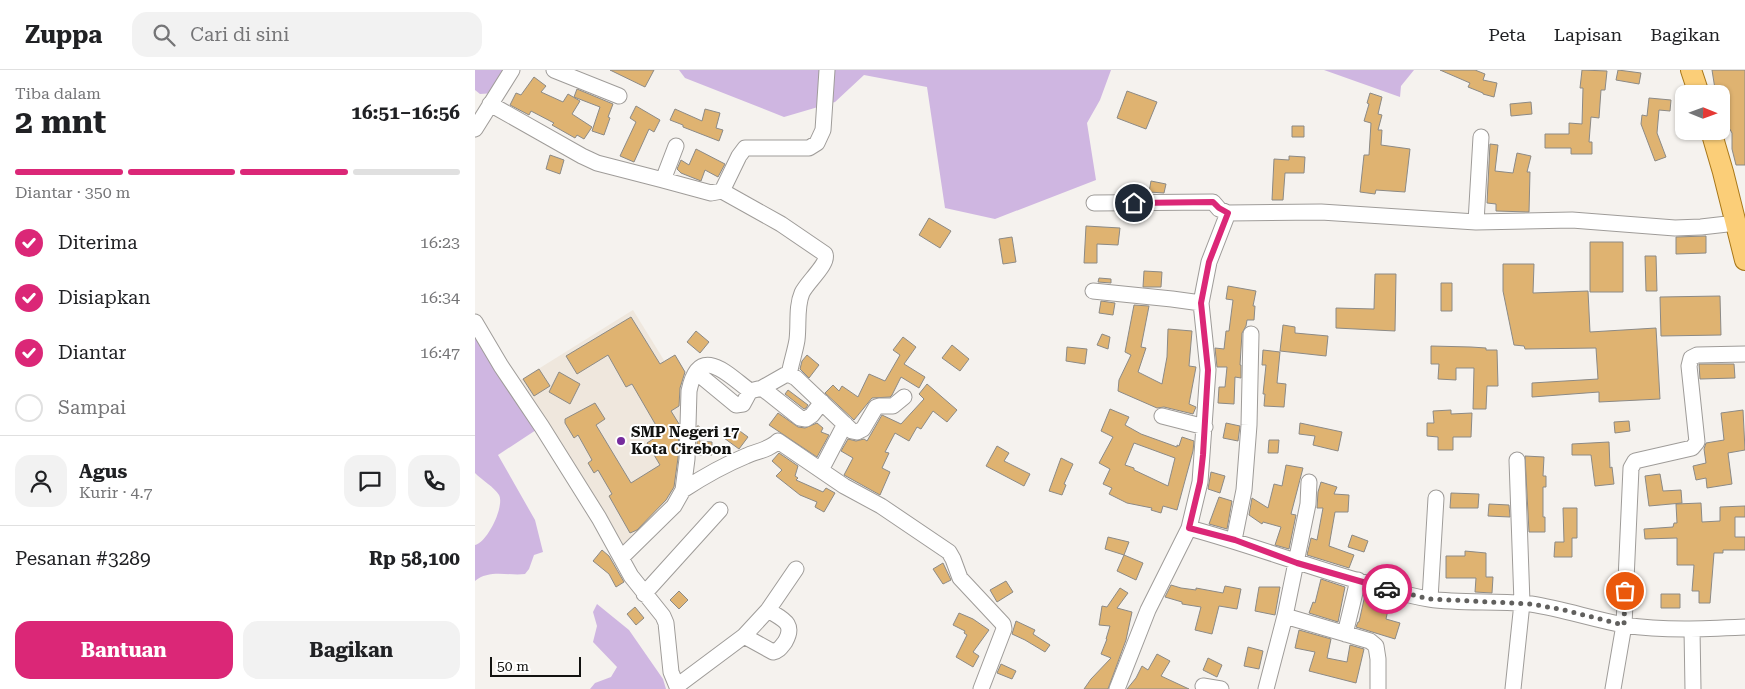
<!DOCTYPE html>
<html lang="id">
<head>
<meta charset="utf-8">
<style>
	:root { --surface:#fff; --page:#f2f2f2; --text:#202124; --muted:#757577; --line:#e0e0e0; --accent:#db2777 }
	body { margin:0; font-family:"Roboto Serif",serif; background:var(--page); color:var(--text); height:100vh; display:flex; flex-direction:column; font-size:19px; white-space:nowrap }
	* { box-sizing:border-box; margin:0 }
	p { font-size:16px; color:var(--muted) }
	.icon { flex:none; width:28px; height:28px; fill:none; stroke:currentColor; stroke-width:2; stroke-linecap:round; stroke-linejoin:round }
	.map { position:relative; flex:1; overflow:hidden }
	.side { display:flex; flex-direction:column; background:var(--surface); width:475px }
	.side>* { flex:none }
	.needle { width:32px; rotate:91deg }
	.buttons { position:absolute; left:1200px; top:15px; display:grid; gap:10px }
	.buttons a { display:grid; place-items:center; width:55px; height:55px; border-radius:10px; background:var(--surface); box-shadow:0 1px 4px #0004; font-size:25px }
	.scale { position:absolute; left:15px; bottom:12px; width:91px; box-sizing:border-box; padding-left:5px; border:2px solid #121210; border-top:0; font-size:14px; line-height:18px; white-space:nowrap; color:#121210; -webkit-text-stroke:4px #fff; paint-order:stroke }
	.pin { position:absolute; display:grid; place-items:center; width:42px; height:42px; color:#fff; margin:-21px; border:2px solid #fff; border-radius:50%; box-shadow:0 1px 5px #0007 }
	.courier { position:absolute; display:grid; place-items:center; width:50px; height:50px; margin:-25px; border:4px solid #db2777; border-radius:50%; background:#fff; color:#222; box-shadow:0 1px 6px #0007 }
	.headline em { font-style:normal; font-weight:700 }
	.headline div { display:flex; flex-direction:column-reverse }
	.headline { display:flex; align-items:center; justify-content:space-between; height:85px; padding:0 15px }
	h1 { font-size:32px; font-weight:700; line-height:38px }
	.bar { display:grid; grid-template-columns:repeat(4,1fr); gap:8px 5px; align-content:center; height:60px; padding:0 15px }
	.bar i { height:6px; border-radius:4px; background:var(--line) }
	.bar .on { background:var(--accent) }
	.bar p { grid-column:span 4 }
	.line { display:flex; align-items:center; gap:12px; padding:0 15px; border-top:1px solid var(--line) }
	.line div { flex:1 }
	.round { display:grid; place-items:center; flex:none; width:52px; height:52px; border-radius:15px; background:var(--page) }
	ol { padding:0 15px; list-style:none }
	li { display:flex; align-items:center; gap:15px; height:55px }
	li p { margin-inline-start:auto }
	li .icon { padding:5px; border-radius:50%; background:var(--accent); color:#fff; stroke-width:4 }
	li:last-child { color:var(--muted) }
	li i { width:28px; height:28px; border:2px solid var(--line); border-radius:50% }
	.action { display:flex; gap:10px; margin-top:auto; padding:10px 15px }
	.action a { flex:1; height:58px; border-radius:15px; background:var(--accent); color:#fff; font-size:20px; font-weight:700; line-height:58px; text-align:center }
	.action a+a { background:var(--page); color:var(--text) }
	header { display:flex; align-items:center; gap:30px; box-sizing:border-box; height:70px; padding:0 25px; background:var(--surface); border-bottom:1px solid var(--line) }
	header strong { font-size:24px }
	nav { display:flex; gap:28px; margin-inline-start:auto; font-size:18px }
	.search { width:350px; height:45px; background:var(--page); display:flex; align-items:center; gap:12px; box-sizing:border-box; padding:0 18px; border-radius:15px; color:var(--muted); font-size:19px }
	main { display:flex; flex:1; min-height:0 }
	.map>svg:first-child { display:block }
	.built { fill:#efe7dd }
	.green { fill:#cfb6e1 }
	.building { fill:#dfb371; stroke:#8c8a86; fill-rule:evenodd }
	.lines { fill:none; stroke-linecap:round; stroke-linejoin:round }
	.minor-casing { stroke:#9f9c99; stroke-width:17 }
	.major-casing { stroke:#a87719; stroke-width:22 }
	.minor { stroke:#fff; stroke-width:15 }
	.major { stroke:#fbce78; stroke-width:20 }
	.done { stroke:#61605e; stroke-width:5; stroke-dasharray:0 9 }
	.route { stroke:#db2777; stroke-width:6 }
	.poi-dot { fill:#762b9d; stroke:#fff; stroke-width:2 }
	.labels { text-anchor:middle; dominant-baseline:central; stroke-width:4; stroke-linejoin:round; paint-order:stroke }
	.poi-label { font-size:15px; font-weight:bold; fill:#121210; stroke:#fff; text-anchor:start }
</style>
</head>
<body>
<header>
<strong>Zuppa</strong>
<div class="search"><svg class="icon" aria-label="search" viewBox="0 0 24 24"><circle cx="10" cy="10" r="6"/><path d="M15 15l6 6"/></svg>Cari di sini</div>
<nav><a>Peta</a><a>Lapisan</a><a>Bagikan</a></nav>
</header>
<main>
<section class="side">
<div class="headline"><div><h1>2 mnt</h1><p>Tiba dalam</p></div><em>16:51–16:56</em></div>
<div class="bar"><i class="on"></i><i class="on"></i><i class="on"></i><i></i><p>Diantar · 350 m</p></div>
<ol>
<li><svg class="icon" aria-label="check" viewBox="0 0 24 24"><path d="M5 12l5 5 9-10"/></svg>Diterima<p>16:23</p></li>
<li><svg class="icon" aria-label="check" viewBox="0 0 24 24"><path d="M5 12l5 5 9-10"/></svg>Disiapkan<p>16:34</p></li>
<li><svg class="icon" aria-label="check" viewBox="0 0 24 24"><path d="M5 12l5 5 9-10"/></svg>Diantar<p>16:47</p></li>
<li><i></i>Sampai</li>
</ol>
<div class="line" style="height:90px"><a class="round"><svg class="icon" aria-label="person" viewBox="0 0 24 24"><circle cx="12" cy="8" r="4"/><path d="M4 21q1-7 8-7t8 7"/></svg></a><div><b>Agus</b><p>Kurir · 4.7</p></div><a class="round"><svg class="icon" aria-label="chat" viewBox="0 0 24 24"><path d="M4 5h16v11H9l-5 4z"/></svg></a><a class="round"><svg class="icon" aria-label="phone" viewBox="0 0 24 24"><path d="M5 4h4l2 5-3 2q2 4 5 5l2-3 5 2v4C11 20 4 13 5 4z"/></svg></a></div>
<div class="line" style="height:65px"><div>Pesanan #3289</div><b>Rp 58,100</b></div>
<div class="action"><a>Bantuan</a><a>Bagikan</a></div>
</section>
<div class="map">
<svg width="1270" height="619" viewBox="0 0 1270 619">
	<rect width="100%" height="100%" fill="#f5f2ee"/>
	<path class="built" d="M158,240L211,326L207,419L149,481L44,311Z"/>
	<path class="green" d="M0,0H36L20,23L5,24L0,20Z
		M204,0H636L625,30L612,53L621,110L520,149L470,138L452,17L389,5L360,32L309,47L210,8Z
		M849,0H939L926,16L925,27Z
		M0,266L61,360L23,385L60,450L68,482L59,485L54,499L50,504C33,506 14,499 0,511V475C12,473 30,436 24,425C19,417 7,410 0,403Z
		M122,534L154,560L188,609L191,619H115L120,613L136,607L142,597L118,572L122,556L118,542Z"/>
	<path class="building" d="M135,0H179L170,17Z
		M965,0H1000L1010,4L1008,10L1022,13L1019,27L1008,24V23L993,17L995,13Z
		M1107,0L1132,1L1130,20H1126L1124,48L1116,47L1114,72H1117V84H1096V78H1070V64H1094V53L1107,54L1108,18H1105Z
		M1143,0L1166,3L1164,14L1141,10Z
		M1237,0H1270V95H1261L1257,79V63L1252,54L1254,53L1244,18L1240,19Z
		M59,7L71,16L66,22L88,32L93,24L105,31L97,44L117,57L109,69L102,65L100,68L77,55L79,53L56,41L54,45L35,35L41,23L46,25Z
		M102,19L138,34L133,47L135,48L129,65L117,61L125,37L99,27Z
		M652,21L682,32L671,59L642,48Z
		M895,23L907,27L903,44L907,45L903,60H907L906,75L935,79L930,122L901,120L900,124L885,122L889,85H894L896,53L889,51L894,34L892,33Z
		M1174,28L1196,30L1195,41L1184,40L1182,63L1191,87L1180,91L1166,54L1167,45L1172,46Z
		M1056,32L1057,44L1036,46L1035,34Z
		M161,36L185,50L179,62L174,59L159,92L145,86L161,52L155,48Z
		M200,39L227,51L230,39L245,43L241,58L248,60L244,71L208,57V55L195,50Z
		M817,56H829V67H817Z
		M1015,74L1023,75L1020,101L1038,103L1042,83L1056,86L1052,102H1055L1054,142L1021,141V134L1012,133Z
		M221,79L250,94L243,107L230,100L226,111L206,103L202,99L206,90L214,95Z
		M75,85L89,90L85,104L71,99Z
		M814,86L830,87L829,103H810L808,130H797L799,89L814,90Z
		M676,111L691,114L689,123L674,122Z
		M454,148L476,161L465,178L444,165Z
		M611,156L645,158L643,175L622,174V193H609Z
		M1231,166V183L1201,184V167Z
		M537,167L541,192L528,194L524,169Z
		M1115,172H1148V222H1115Z
		M1170,186H1181L1182,221H1171Z
		M1028,194H1059L1058,223L1113,221L1115,262L1181,258L1185,329L1124,332V322L1057,327V313L1123,309L1121,278L1050,279L1049,276L1039,275L1028,221Z
		M669,201L687,202L686,217H668Z
		M900,204H921L920,261L861,258V238L899,239Z
		M624,208L636,209V213L623,212Z
		M966,213H977V241H966Z
		M753,216L781,221L778,236H780L779,250H772L771,256L767,263L765,295H766V308L760,307L759,334L743,333L744,317H750L752,297H742L740,278L749,279L751,261H754L758,230L751,229Z
		M1245,226L1246,265L1186,266L1185,227Z
		M626,231L640,233L638,245L624,243Z
		M659,235L674,236L666,277L671,278L663,302L687,314L692,287L693,259L717,261L714,296L721,297L714,334L721,337L718,344L689,337L682,338L643,321L644,310L656,285L650,282Z
		M156,247L185,294L200,285L210,302L205,318L204,336L196,341L204,354L203,388L199,417L191,430L162,460L155,463L134,426L137,424L123,400L119,403L113,393L117,390L103,365L99,368L90,353V349L120,333L130,349L121,355L156,413L185,395L172,373L186,364L157,314L151,317L133,285L102,304L91,286Z
		M808,255L820,257V263L853,266L851,286L805,281Z
		M221,261L234,272L225,283L212,272Z
		M627,264L635,267L633,279L622,275Z
		M428,267L441,277L429,294L450,307L444,318L426,307L417,325L415,327L397,328L379,350L350,323L358,315L364,321L367,316L383,327L394,304L410,311L425,285L418,280Z
		M477,275L494,289L485,301L467,288Z
		M956,276L996,277L1011,278V280H1022L1023,316H1012L1011,339H998L999,298H981V310L963,309L964,294H956Z
		M592,277L612,279L610,294L591,291Z
		M788,280L805,282L802,313L811,314L809,337L789,336L790,324H788L791,295H787Z
		M332,285L344,295L334,308L325,299L327,291Z
		M1224,294H1259L1260,308L1225,309Z
		M64,299L75,316L59,326L48,309Z
		M84,302L105,314L95,334L74,322Z
		M452,314L482,340L472,352L458,341L446,359L442,357L434,371L420,363L410,382L414,383L407,398L415,402L405,425L369,405L378,388L366,381L373,369L381,371L389,369L392,371L407,345L426,354L449,329L444,324Z
		M313,320L333,335L331,338L329,339L310,324Z
		M635,339L654,347L650,355L666,364L702,377V375L704,376L707,367L719,371L718,381L702,440L688,436L686,443L676,440L677,438L652,433L634,424L637,418L628,414L635,399L624,393L638,367L626,361ZM659,373L700,388L693,416L659,400V398L650,395Z
		M976,340V344L997,343L996,367H978V380H963V367L952,366V353H959L958,341Z
		M1268,340L1270,380L1253,383L1257,414L1232,418L1231,408L1221,410L1218,396L1231,393L1229,379L1231,373L1249,370L1246,343Z
		M303,343L323,357L330,358L342,353L348,358L346,362L354,365L342,387L294,355Z
		M1154,351L1155,361L1140,363L1139,352Z
		M751,353L765,356L763,371L748,368Z
		M825,353L867,362L863,381L838,375L840,366L824,364Z
		M222,356H224V371L237,372V385H222Z
		M258,356L273,367L264,379L249,368Z
		M794,370H804L803,383H793Z
		M1134,372L1135,398L1137,397L1139,414L1120,416L1116,385H1097V374Z
		M522,376L534,383L529,391L555,404L549,416L511,396Z
		M304,383L323,396L320,406L323,408L321,410L348,422L351,418L360,423L349,442L340,437L342,432L325,425L301,406L307,400L297,391Z
		M1050,386L1069,387L1068,406H1071V417H1068V447H1070V462H1054Z
		M586,388L598,394L589,414L591,415L587,425L574,421Z
		M811,395L828,398L816,444L821,445L814,479L800,475L806,457L788,452L787,454L774,445L777,428L793,438L799,414L807,416Z
		M736,402L750,406L745,423L733,419Z
		M1185,404L1188,421L1206,420L1207,433L1174,436L1170,406Z
		M846,412L862,417L859,424L874,425L873,442H860L854,476L879,485L874,498L832,485L836,468L842,470L848,438H842L843,422Z
		M976,423L1004,424L1003,438H975Z
		M744,427L757,431L752,459L734,454Z
		M1226,433L1227,452L1245,451V437L1270,436V447H1260V467H1270V480H1248V483H1239L1235,533H1224V521H1217L1219,495H1202V468L1170,469L1169,459L1198,457L1199,453H1202L1201,434Z
		M1014,434L1034,435L1035,447L1013,446Z
		M1088,438H1102V468H1097V487H1079L1080,472H1089Z
		M877,465L893,471L889,482L873,477Z
		M633,467L654,472L649,485L630,479Z
		M127,480L134,486L149,512L141,517L134,504L118,491Z
		M990,481L1011,483V507H1018L1017,523L1000,522L1001,508H971V486H990Z
		M649,485L668,493L661,510L642,501Z
		M468,493L476,510L468,514L458,499Z
		M846,509L870,517L863,552L834,543L838,532L840,533Z
		M531,511L538,522L522,532L515,520Z
		M696,515L706,518L721,520V518L748,523L750,516L766,519L762,539L744,536L737,564L720,560L726,537L707,534V532L690,527Z
		M784,517H805L800,545L780,541Z
		M645,518L653,523L642,538L657,542L651,570L633,619H609L616,609L636,588L626,584L632,569H631L635,556L624,555L627,536L632,537Z
		M204,521L213,530L204,539L195,530Z
		M1186,524H1205V538H1186Z
		M890,525L915,530L911,549L925,553L920,569L881,557L883,552H884Z
		M160,537L169,548L161,555L152,544Z
		M484,543L498,549L514,560L498,582L504,586L498,597L481,587L492,565L489,563L490,561L478,555Z
		M541,551L560,560L558,564L575,575L570,582L550,570L537,564Z
		M824,560L856,569L852,588L872,592L875,575L889,579L881,613L834,601L840,582L820,578Z
		M773,577L788,581L784,599L769,596Z
		M682,584L695,591L686,606L714,619H652L661,608L667,596L673,600Z
		M733,588L747,595L742,607L728,600Z
		M526,594L541,601L537,609L522,603Z"/>
	<g class="lines">
		<g class="minor-casing">
			<path id="minor" d="M79,0L144,26
				M15,34L107,86L122,93L188,110L201,76
				M0,59L37,0
				M188,110L236,123L247,121L264,86L270,78H334L342,73L348,60L352,0
				M247,121L306,154L350,184C354,194 332,212 327,223C321,237 324,254 322,270C320,282 316,293 314,305
				M619,133L738,132L744,139L753,143
				M1001,152L1006,67
				M1261,153L1226,157L1200,158L1097,150L1001,152L846,142L753,143L734,192L726,233L733,300L725,412L714,458C781,476 846,502 913,519C926,523 940,527 954,529C987,534 1022,530 1056,534C1088,539 1117,549 1149,555C1189,561 1230,559 1270,557
				M618,221L697,229L726,233
				M0,252L26,296L67,357L124,448L156,506L188,546L191,553L196,602L203,619
				M287,318L325,348L331,349L337,345L347,332
				M275,321L287,318L310,305H315L321,308L377,361L382,362L388,359L401,337L404,336H418L429,327
				M687,346L730,357
				M346,400L370,354
				M208,420C228,407 249,395 271,386C282,381 294,380 303,371L369,416L406,436L474,482L478,489L485,508L528,554L529,559L506,619
				M759,470L769,420L774,355L776,264
				M146,488L199,436L208,420L212,389L214,321C224,272 253,305 275,321L268,334L261,335L221,302
				M169,524L245,440
				M955,529L961,428
				M810,546L833,434L834,412
				M1217,559L1218,619
				M870,564L883,510
				M269,566L298,582C304,581 306,577 310,572C321,553 307,549 293,540
				M202,616L269,566L293,540L321,499
				M728,616L746,619
				M642,619L673,540L714,458
				M791,619L810,546L895,571L901,576L903,589V619
				M1038,619L1047,533L1042,390
				M1138,619L1149,555L1156,398L1160,391L1217,378L1222,372L1214,296L1216,288L1222,285L1270,284"/>
		</g>
		<g class="major-casing">
			<path id="major" d="M1216,0L1224,24
				M1236,61L1248,102L1270,190"/>
		</g>
		<use href="#minor" class="minor"/>
		<use href="#major" class="major"/>
	</g>
	<g class="lines">
		<path class="done" d="M912,519L955,529L1057,534L1089,540L1149,555L1150,521"/>
		<path class="route" d="M659,133L738,132L744,138L753,143L734,192L726,233L733,300L728,385L725,412L714,458L760,470L822,493L912,519"/>
	</g>
	<circle class="poi-dot" cx="146" cy="371" r="5"/>
	<g class="labels">
		<g class="poi-label">
			<text x="156" y="362">SMP Negeri 17<tspan x="156" dy="17">Kota Cirebon</tspan></text>
		</g>
	</g>
</svg>
<div class="buttons">
<a><svg class="needle" viewBox="-14 -14 28 28"><path d="M0-13l5 13h-10z" fill="#e53935"/><path d="M0 13l5-13h-10z" fill="#757577"/></svg></a>
</div>
<div class="scale">50 m</div>
<div class="pin" style="left:1150px;top:521px;background:#ea580c"><svg class="icon" aria-label="bag" viewBox="0 0 24 24"><path d="M5 8h14l-1 12H6zM9 8a3 3 0 0 1 6 0"/></svg></div>
<div class="pin" style="left:659px;top:133px;background:#1f2937"><svg class="icon" aria-label="home" viewBox="0 0 24 24"><path d="M3 11l9-7 9 7M6 9v11h12V9"/></svg></div>
<div class="courier" style="left:912px;top:519px"><svg class="icon" aria-label="car" viewBox="0 0 24 24"><path d="M5 17H2v-5l4-1 3-4h7l3 4 3 1v5h-3M9 17h6M6 11h13"/><circle cx="7" cy="17" r="2"/><circle cx="17" cy="17" r="2"/></svg></div>
</div>
</main>
</body>
</html>
